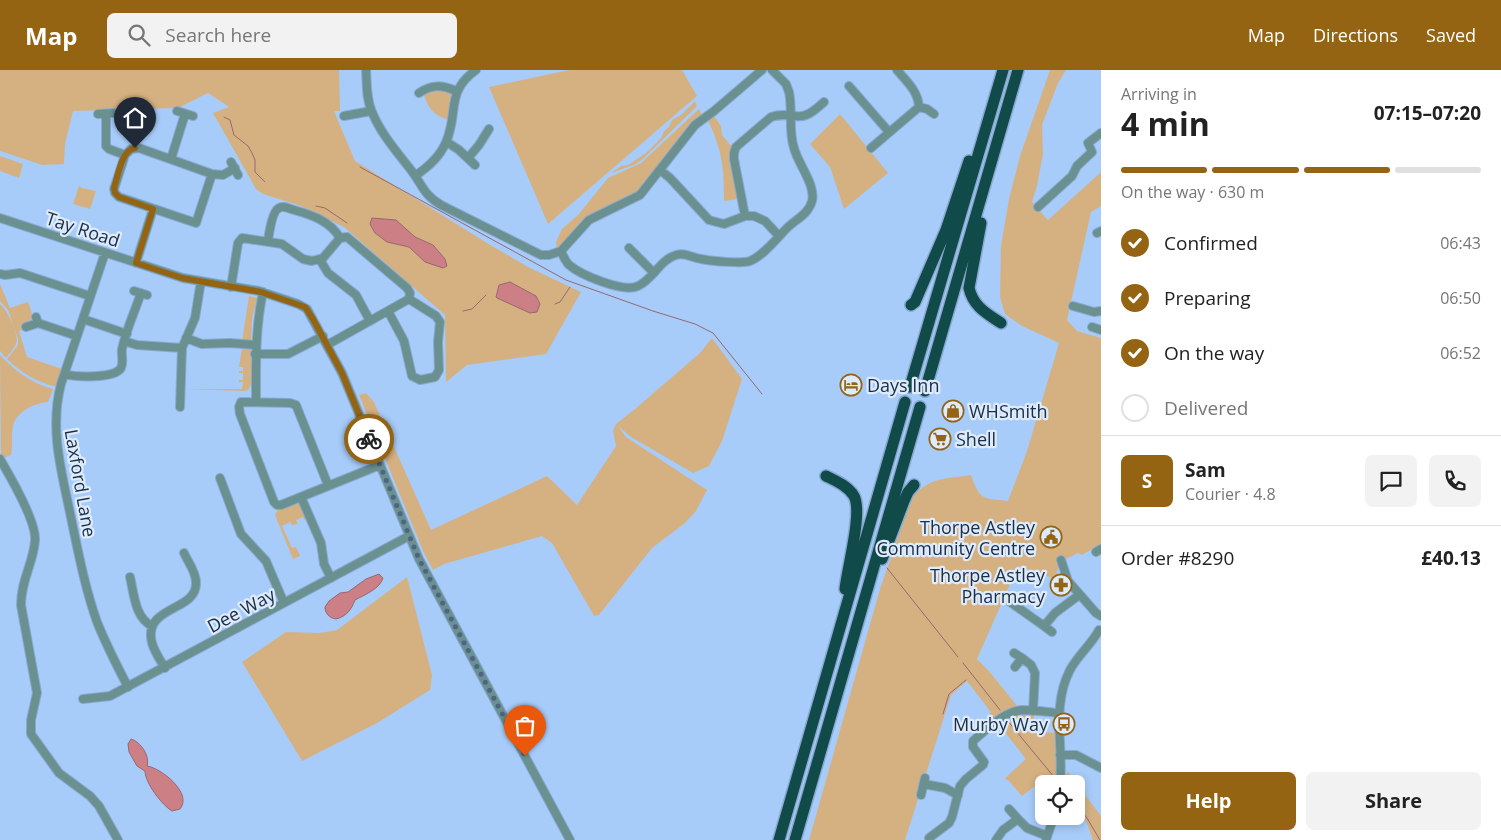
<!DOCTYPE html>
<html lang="en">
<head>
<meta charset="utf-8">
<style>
	:root { --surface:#fff; --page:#f2f2f2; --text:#222; --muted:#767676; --line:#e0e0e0; --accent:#946413 }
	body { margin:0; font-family:"Open Sans",sans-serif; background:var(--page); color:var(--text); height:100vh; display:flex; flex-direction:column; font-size:19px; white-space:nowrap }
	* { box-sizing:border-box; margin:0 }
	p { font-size:16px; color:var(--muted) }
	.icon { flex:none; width:28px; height:28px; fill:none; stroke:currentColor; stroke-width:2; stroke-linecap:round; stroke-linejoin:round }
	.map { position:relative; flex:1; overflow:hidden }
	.panel { display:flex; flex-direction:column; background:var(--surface); width:400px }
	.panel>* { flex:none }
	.fabs { position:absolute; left:1035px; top:705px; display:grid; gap:10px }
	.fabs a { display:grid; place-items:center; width:50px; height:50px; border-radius:8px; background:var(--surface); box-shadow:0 2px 8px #0003; font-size:25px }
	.pin { position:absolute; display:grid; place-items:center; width:42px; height:42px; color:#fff; margin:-51px -21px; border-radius:50% 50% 50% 0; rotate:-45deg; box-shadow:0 0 5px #0007 }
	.pin .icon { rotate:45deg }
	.courier { position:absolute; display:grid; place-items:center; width:50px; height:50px; margin:-25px; border:4px solid #946413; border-radius:50%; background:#fff; color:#222; box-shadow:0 1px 6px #0007 }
	.overview em { font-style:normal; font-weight:700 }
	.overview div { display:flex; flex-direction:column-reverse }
	.overview { display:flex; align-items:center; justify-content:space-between; height:85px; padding:0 20px }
	h1 { font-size:32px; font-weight:700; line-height:38px }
	.bar { display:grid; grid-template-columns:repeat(4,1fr); gap:8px 5px; align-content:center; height:60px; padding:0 20px }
	.bar i { height:6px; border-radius:4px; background:var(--line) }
	.bar .selected { background:var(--accent) }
	.bar p { grid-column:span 4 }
	.line { display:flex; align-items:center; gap:12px; padding:0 20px; border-top:1px solid var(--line) }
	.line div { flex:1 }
	.round { display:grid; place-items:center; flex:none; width:52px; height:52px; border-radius:8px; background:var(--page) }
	ol { padding:0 20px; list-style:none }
	li { display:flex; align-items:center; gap:15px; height:55px }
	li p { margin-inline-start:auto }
	li .icon { padding:5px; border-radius:50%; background:var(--accent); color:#fff; stroke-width:4 }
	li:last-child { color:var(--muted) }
	li i { width:28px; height:28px; border:2px solid var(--line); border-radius:50% }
	.action { display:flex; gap:10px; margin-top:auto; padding:10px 20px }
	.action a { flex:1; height:58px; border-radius:8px; background:var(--accent); color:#fff; font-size:20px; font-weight:700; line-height:58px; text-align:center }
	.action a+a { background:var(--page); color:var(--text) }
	header { display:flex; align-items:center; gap:30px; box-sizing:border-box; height:70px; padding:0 25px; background:var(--accent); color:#fff }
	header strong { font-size:24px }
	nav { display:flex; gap:28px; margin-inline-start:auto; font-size:18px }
	.search { width:350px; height:45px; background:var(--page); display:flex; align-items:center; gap:12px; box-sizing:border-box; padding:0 18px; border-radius:8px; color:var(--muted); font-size:19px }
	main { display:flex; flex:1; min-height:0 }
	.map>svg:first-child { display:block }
	.green { fill:#d5b182 }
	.water { fill:#cc8086; stroke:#976772 }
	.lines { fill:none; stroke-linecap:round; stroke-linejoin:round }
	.stream { stroke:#976772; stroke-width:1 }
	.minor-casing { stroke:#88a9d2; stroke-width:10 }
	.highway-casing { stroke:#88a9d2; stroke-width:14 }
	.minor { stroke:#6a9190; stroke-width:8 }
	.highway { stroke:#104a49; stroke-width:11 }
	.done { stroke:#4c6584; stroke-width:5; stroke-dasharray:0 9 }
	.route { stroke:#946413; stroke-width:6 }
	.labels { text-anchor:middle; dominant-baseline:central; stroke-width:4.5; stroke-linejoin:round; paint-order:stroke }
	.street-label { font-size:18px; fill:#1b2e44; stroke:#ddebfd }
	.poi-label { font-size:18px; fill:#1b2e44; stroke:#ddebfd; text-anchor:start }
</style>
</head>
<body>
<header>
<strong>Map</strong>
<div class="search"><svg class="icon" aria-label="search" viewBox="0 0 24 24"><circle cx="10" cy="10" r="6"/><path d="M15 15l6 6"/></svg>Search here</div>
<nav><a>Map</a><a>Directions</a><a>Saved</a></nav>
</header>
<main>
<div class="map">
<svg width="1101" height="770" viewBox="0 0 1101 770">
	<rect width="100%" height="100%" fill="#a7ccfa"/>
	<path class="green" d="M0,0H339L340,41H334L355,91L487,173L530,198L581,222L546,284L467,295L446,312L445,245L344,157L301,136L263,124L256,119L213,43L229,37L208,23L178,38L73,41L65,74L64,94L42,95L0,81Z
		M569,0H682L697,26L548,154L489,17Z
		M1050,0H1066L1058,13L1042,55L1043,84L1037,116L1032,132L1048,150L1101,102V136L1091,142L1067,250L1077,261L1101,268V474L1082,485L1078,483L1060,492L1055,509L1018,496L977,589L988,600L1018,637L1033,641L1034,646V656L1038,662L1059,663L1061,706L1066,705L1067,702H1068L1101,746V770H1093L1086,751L1076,739V714H1044V717L1039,713L1022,726L1008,710H1006L1005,708L1026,689L1004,661L992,656L1001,649L997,645L990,651V641L967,611L951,625L905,770H809L880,519L912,427C930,407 946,409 971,405C980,431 983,428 1008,431L1027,381L1059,273L1022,256L1005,244L1000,227L1001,176L1009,129L1020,86Z
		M438,19L450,22L452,26L448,50C432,44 428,38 423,22Z
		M695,31L697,36L644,88L636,94L611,103L621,96L628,95L646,83L661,68L664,61L669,57L672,50L681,45Z
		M699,39L703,46L640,122L591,146L563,176L561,175L557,179L556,172L562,159L578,145L608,108L641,93Z
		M840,44L888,103L844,139L830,97L810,74Z
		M714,46L721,56L722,65L732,77L730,89L738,129L725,131L724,130C724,96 722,81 708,50Z
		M0,86L23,94L19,108L0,101Z
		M79,116L82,118L96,121L90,139L73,134Z
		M0,214L10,238L28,232C33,245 36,254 19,261L27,287L62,299L57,317C37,312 21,303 7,289L18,275V269L8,240L0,231Z
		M249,226L257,228L252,249L251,271H242Z
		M0,234C7,239 20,266 16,274C14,279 9,284 6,288L0,281Z
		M712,268L742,309L722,371L709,396L693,403L631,367L618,356L626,367L707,420L696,441L685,453L652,478L599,545L594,546L552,473L542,466L444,494L433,500L423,481L359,325L366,323L374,332L431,460L547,406L577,435L616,376L613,361L616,354L635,339L700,283Z
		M242,278L251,279V314L248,320L245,321L184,319H242L243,312H239V310H243V303H239V301H243V297H239Z
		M0,285C15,301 31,313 53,319L48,332C34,333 16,342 13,356C11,365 13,375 11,385L1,389Z
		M296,432L300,434L307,449L304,450L303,447L296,450L298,454L292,455L290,452L282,456L292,478L296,477L300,486L293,489L275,445L279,438Z
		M407,507L432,605L430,620L377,653L302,691L242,592L286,562L320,563L337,560Z"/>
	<path class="water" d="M372,148L396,150L415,167L433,175L445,189L447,196L443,198L425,192L409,177L387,172L375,163L370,154Z
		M510,212L536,226L540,234L537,242L530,243L497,228L496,227L499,215Z
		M379,504L383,508C380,519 364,525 355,530C351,540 347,546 336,549C329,548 325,543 325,537L329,531L340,523L348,522L366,509Z
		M131,669C141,672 150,686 147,696C161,698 193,723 180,739L172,741C162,735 145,713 145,701L137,696L129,682L128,674Z"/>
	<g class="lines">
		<path class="stream" d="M224,47L230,50L234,65L248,76L252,83L255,90V102L265,112
			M360,97L566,210L653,241L695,254L713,263L762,324
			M316,136L325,138L347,153
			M555,234L560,232L570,217
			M463,241L472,239L486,225
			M887,498L958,587
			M963,593L1000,640
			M943,644L949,624L966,610
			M1007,650L1054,707
			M1076,734L1087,748L1100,770"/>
		<g class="minor-casing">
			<path id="minor" d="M366,0C367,14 366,29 372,42C381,64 397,82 411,100C423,116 423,124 441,135L541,185H549L561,181L589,150L640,125L695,55L714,41L762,0
				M897,0C907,12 918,21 919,37L927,39L934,44
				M849,16L889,62
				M419,23C432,14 442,15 456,21
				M177,41L193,46
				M98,44L113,43
				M106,44V76L109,79L125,85
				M344,46L371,41
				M447,72L459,80L475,95
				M139,78L212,104L196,153L119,127L115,123L114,119L125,85L131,79Z
				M871,78L919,37
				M468,88L479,75L489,59
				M171,89L185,44
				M231,92L238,105
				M660,100L670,108L709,150L724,154L745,146H754L765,151L779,166
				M212,104L223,105L235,98
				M415,106C428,97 440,87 446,72C459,43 445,22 476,0
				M1038,137L1072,106L1077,96L1092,82L1088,73L1101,63
				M745,146L734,89V83L736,77L771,47C780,44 787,45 796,46C807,48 816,39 824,32
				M0,148L183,208L259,221L298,234L307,239L342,303L419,489L570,770
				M1097,163L1101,161
				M268,171C269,164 272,141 279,138C283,135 290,139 294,140C312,145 330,151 340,168
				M629,178L654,203
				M561,181C563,186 565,190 568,194C580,205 624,223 638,216C653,209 660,190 676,185C685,182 692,188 701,189C712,191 741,194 750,191C763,186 777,168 787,158C796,149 808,145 812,131C816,115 798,94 794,78C788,60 793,40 789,22L786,14L772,0
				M105,183L61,314C50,356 60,396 69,438C77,476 84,515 97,552C106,574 117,596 128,617
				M320,190L328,203L356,225L370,251
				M136,193L153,139
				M0,204L5,205L20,203L90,226
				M231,217L238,173L242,168L282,174L303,189L312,191L323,188L340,168L347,167L407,218L410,223L409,229
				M134,221L147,225
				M1073,236L1094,242L1101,241
				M388,241L404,271L412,306L420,310L435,307L439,300L438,272L440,252L436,246L409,229
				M83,249L127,264
				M38,253L77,266
				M26,257L38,253L36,247
				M1092,257L1101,260
				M186,268L202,274L230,273L256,275
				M124,271L137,275L182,278
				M327,275L409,229
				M255,284H288L323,266
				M65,304C75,307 114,309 121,298C124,292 121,285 122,279C126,260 135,241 141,223
				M256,332C256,294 255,259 263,222
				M180,337L182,278L195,248L201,211
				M0,389C10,406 37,453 35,471C33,494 21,510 21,535L37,623L31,650V664L59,703L90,726L99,736L118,770
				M220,408L241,464L266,491L284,533
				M328,415L296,335L290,333L241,332L239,337L240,344L274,432L277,435H281L380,395
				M301,427L321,473L324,494L331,508
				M1096,482L1101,479
				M1061,490L1068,511L1096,543L1101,546
				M130,507C134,524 135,548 152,556
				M1010,532L1044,556L1055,543L1079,525
				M1044,556L1052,562
				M1014,583L1022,588L1015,597
				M1022,588L1031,595L1035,603L1033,641
				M165,598C160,590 154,581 152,573C142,535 198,542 196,512C196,502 188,492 184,483
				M83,629L110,626L409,466
				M1060,685H1076L1101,698
				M924,714L945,718L958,725
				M1060,714C1064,675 1051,637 1070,600C1078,585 1091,575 1099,560
				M921,725L925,708
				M1009,739L1018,749
				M929,768L949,753L952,747L960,716L966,709L983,695L984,692L973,677V671C986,660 1004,641 1023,640C1034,640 1047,642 1058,643
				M996,770L1003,760L1018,749L1027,758L1047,766
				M1046,770L1054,746"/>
		</g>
		<g class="highway-casing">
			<path id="highway" d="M981,153L969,218C973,236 986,243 1001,253
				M911,235L915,232L946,160L969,91
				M910,317L1003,0
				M925,321L1018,0
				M826,406C836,411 848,416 854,426C863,442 847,499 845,519
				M882,489L904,431L908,422L914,415
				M779,770L905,332
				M795,770L920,337"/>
		</g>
		<use href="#minor" class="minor"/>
		<use href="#highway" class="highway"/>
	</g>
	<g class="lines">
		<path class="done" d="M369,369L419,489L525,686"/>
		<path class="route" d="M135,78C121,80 118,107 114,118L115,123L119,127L153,139L136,193L182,208L261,222L305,237L313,249L342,303L369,369"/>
	</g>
	<defs>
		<g id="hotel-ring" transform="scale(1.125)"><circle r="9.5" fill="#ddebfd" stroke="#946413" stroke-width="1.5"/><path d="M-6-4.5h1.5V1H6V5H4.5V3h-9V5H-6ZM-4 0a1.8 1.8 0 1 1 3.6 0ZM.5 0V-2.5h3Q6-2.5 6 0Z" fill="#946413"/></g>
		<g id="shop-ring" transform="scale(1.125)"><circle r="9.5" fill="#ddebfd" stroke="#946413" stroke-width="1.5"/><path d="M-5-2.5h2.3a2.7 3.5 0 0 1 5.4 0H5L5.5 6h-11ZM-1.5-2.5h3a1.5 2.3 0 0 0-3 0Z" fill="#946413"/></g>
		<g id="supermarket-ring" transform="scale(1.125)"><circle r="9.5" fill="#ddebfd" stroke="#946413" stroke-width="1.5"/><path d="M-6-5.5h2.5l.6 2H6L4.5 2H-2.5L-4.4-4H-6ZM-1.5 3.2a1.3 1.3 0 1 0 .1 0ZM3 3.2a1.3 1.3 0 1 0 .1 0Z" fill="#946413"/></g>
		<g id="civic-ring" transform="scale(1.125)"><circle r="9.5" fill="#ddebfd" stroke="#946413" stroke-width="1.5"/><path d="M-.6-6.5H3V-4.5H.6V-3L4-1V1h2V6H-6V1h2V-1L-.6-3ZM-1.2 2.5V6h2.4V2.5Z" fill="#946413"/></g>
		<g id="pharmacy-ring" transform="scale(1.125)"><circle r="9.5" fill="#ddebfd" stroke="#946413" stroke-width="1.5"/><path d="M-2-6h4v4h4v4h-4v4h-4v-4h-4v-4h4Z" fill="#946413"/></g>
		<g id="bus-ring" transform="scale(1.125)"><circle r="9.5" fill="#ddebfd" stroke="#946413" stroke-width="1.5"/><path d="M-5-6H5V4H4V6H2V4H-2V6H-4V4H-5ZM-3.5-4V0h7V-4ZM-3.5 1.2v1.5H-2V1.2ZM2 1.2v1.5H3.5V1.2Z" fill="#946413"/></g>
	</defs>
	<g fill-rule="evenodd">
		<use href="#hotel-ring" x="851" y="315"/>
		<use href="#shop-ring" x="953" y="341"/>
		<use href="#supermarket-ring" x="940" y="369"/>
		<use href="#civic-ring" x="1051" y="467"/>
		<use href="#pharmacy-ring" x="1061" y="515"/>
		<use href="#bus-ring" x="1064" y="654"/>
	</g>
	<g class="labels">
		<g class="street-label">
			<text transform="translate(83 159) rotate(18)">Tay Road</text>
			<text transform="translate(81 413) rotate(80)">Laxford Lane</text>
			<text transform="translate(241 540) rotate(-28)">Dee Way</text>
		</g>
		<g class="poi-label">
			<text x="867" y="315">Days Inn</text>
			<text x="969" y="341">WHSmith</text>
			<text x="956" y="369">Shell</text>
			<text x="1035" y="457" text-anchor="end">Thorpe Astley<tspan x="1035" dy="21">Community Centre</tspan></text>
			<text x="1045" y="505" text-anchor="end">Thorpe Astley<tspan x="1045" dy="21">Pharmacy</tspan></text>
			<text x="1048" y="654" text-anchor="end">Murby Way</text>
		</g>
	</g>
</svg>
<div class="fabs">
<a><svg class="icon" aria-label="locate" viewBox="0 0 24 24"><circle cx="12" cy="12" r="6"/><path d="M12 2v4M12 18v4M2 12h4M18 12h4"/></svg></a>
</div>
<div class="pin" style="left:525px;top:686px;background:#ea580c"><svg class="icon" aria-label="bag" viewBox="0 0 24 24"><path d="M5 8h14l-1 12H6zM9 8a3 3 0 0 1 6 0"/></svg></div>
<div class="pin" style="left:135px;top:78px;background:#1f2937"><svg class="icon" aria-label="home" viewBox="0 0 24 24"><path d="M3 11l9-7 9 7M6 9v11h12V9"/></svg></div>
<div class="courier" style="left:369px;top:369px"><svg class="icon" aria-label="bike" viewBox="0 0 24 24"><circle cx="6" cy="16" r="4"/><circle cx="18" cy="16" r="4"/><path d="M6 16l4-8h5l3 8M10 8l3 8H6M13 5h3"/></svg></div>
</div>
<section class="panel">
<div class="overview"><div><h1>4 min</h1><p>Arriving in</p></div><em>07:15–07:20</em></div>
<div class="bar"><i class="selected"></i><i class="selected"></i><i class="selected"></i><i></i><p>On the way · 630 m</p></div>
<ol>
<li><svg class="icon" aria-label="check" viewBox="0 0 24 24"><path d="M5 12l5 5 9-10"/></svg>Confirmed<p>06:43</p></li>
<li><svg class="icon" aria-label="check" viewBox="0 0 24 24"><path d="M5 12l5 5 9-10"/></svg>Preparing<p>06:50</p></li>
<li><svg class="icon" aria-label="check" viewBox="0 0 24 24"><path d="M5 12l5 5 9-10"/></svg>On the way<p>06:52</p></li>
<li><i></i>Delivered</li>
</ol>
<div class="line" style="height:90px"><b class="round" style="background:var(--accent);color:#fff">S</b><div><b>Sam</b><p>Courier · 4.8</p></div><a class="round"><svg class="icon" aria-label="chat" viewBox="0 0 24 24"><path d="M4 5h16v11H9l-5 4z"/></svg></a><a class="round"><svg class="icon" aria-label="phone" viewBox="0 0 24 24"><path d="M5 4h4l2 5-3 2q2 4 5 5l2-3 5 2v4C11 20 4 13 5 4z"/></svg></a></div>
<div class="line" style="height:65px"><div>Order #8290</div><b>£40.13</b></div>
<div class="action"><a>Help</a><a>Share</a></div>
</section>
</main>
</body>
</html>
